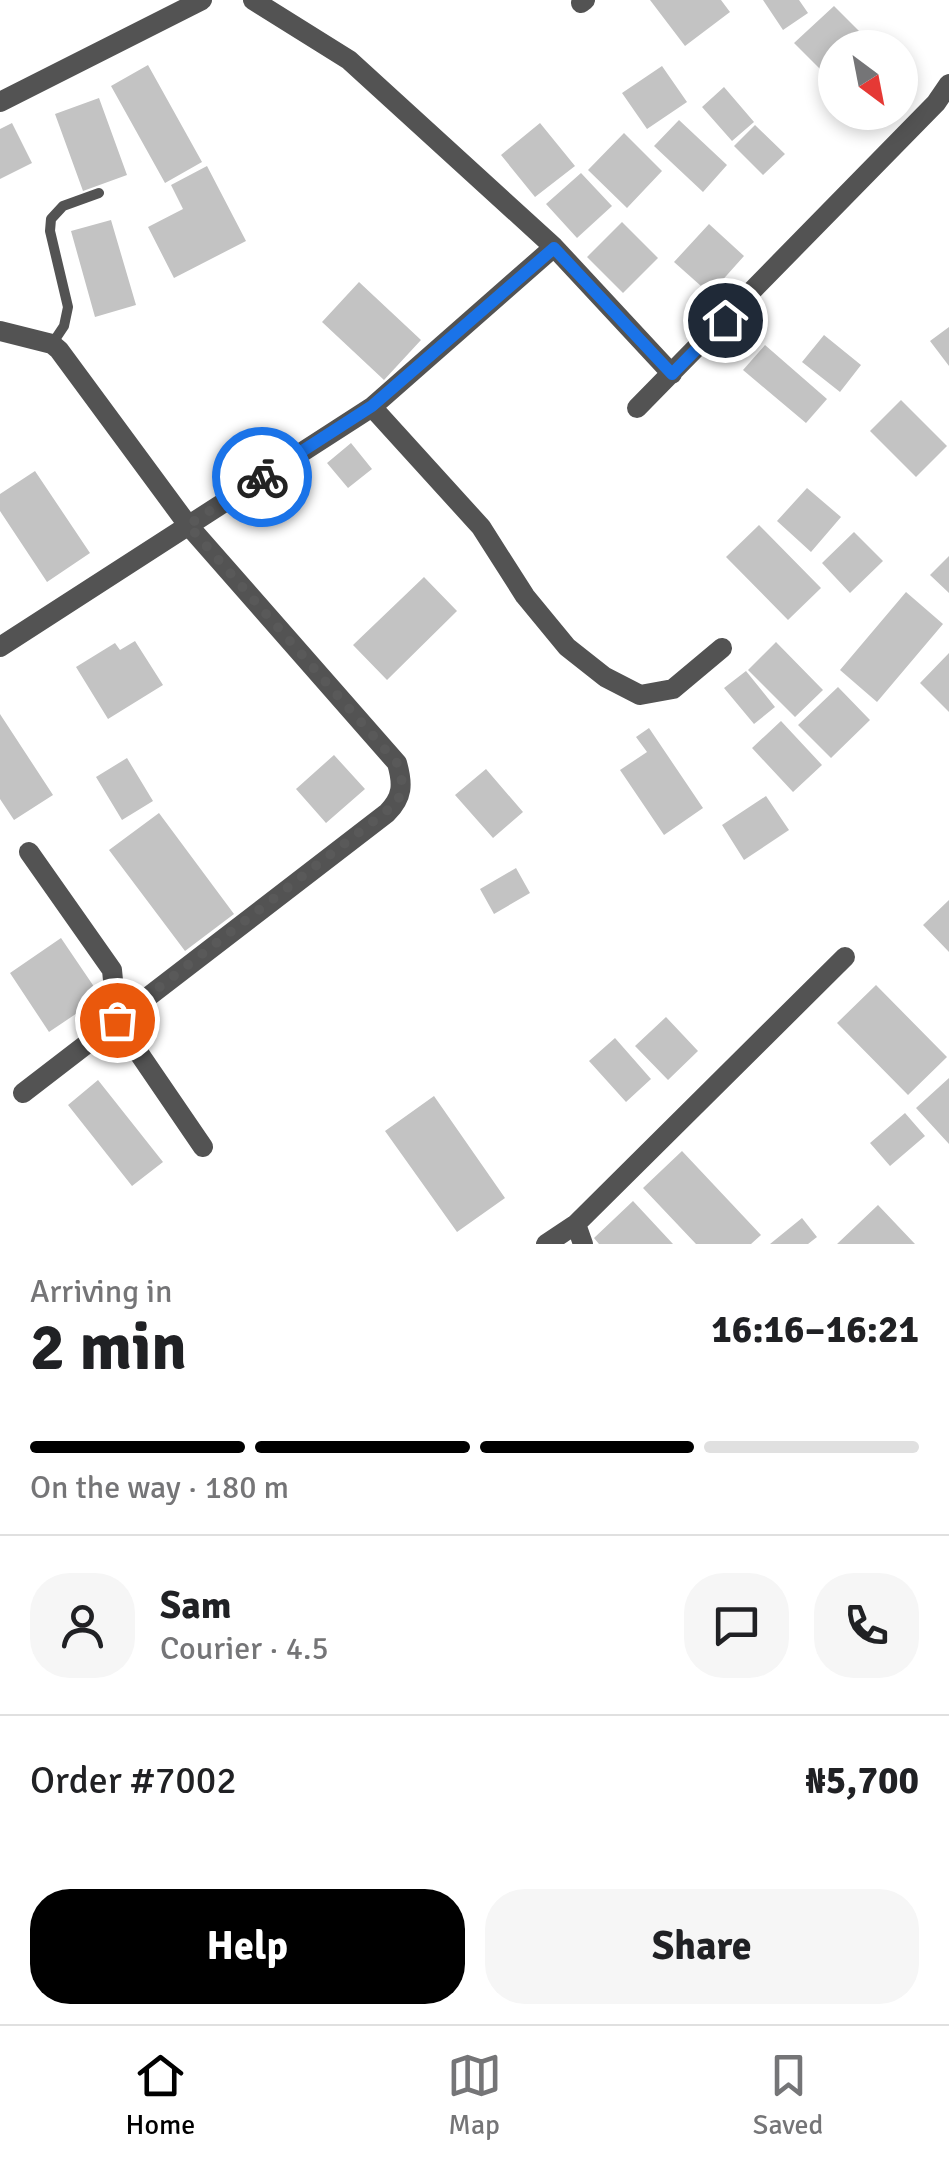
<!DOCTYPE html>
<html lang="en">
<head>
<meta charset="utf-8">
<style>
	:root { --surface:#fff; --page:#f6f6f6; --text:#202124; --muted:#757577; --line:#e0e0e0; --accent:#000 }
	body { margin:0; font-family:Signika,sans-serif; background:var(--page); color:var(--text); height:100vh; display:flex; flex-direction:column; font-size:38px; white-space:nowrap }
	* { box-sizing:border-box; margin:0 }
	p { font-size:32px; color:var(--muted) }
	.icon { flex:none; width:55px; height:55px; fill:none; stroke:currentColor; stroke-width:2; stroke-linecap:round; stroke-linejoin:round }
	.map { position:relative; height:1244px; overflow:hidden }
	.details { display:flex; flex-direction:column; background:var(--surface); flex:1 }
	.details>* { flex:none }
	.needle { width:65px; rotate:148deg }
	.fabs { position:absolute; left:818px; top:30px; display:grid; gap:20px }
	.fabs a { display:grid; place-items:center; width:100px; height:100px; border-radius:50%; background:var(--surface); box-shadow:0 5px 15px #0003; font-size:50px }
	.pin { position:absolute; display:grid; place-items:center; width:85px; height:85px; color:#fff; margin:-42px; border:5px solid #fff; border-radius:50%; box-shadow:0 2px 10px #0007 }
	.courier { position:absolute; display:grid; place-items:center; width:100px; height:100px; margin:-50px; border:8px solid #1a73e8; border-radius:50%; background:#fff; color:#222; box-shadow:0 2px 12px #0007 }
	.summary em { font-style:normal; font-weight:700 }
	.summary div { display:flex; flex-direction:column-reverse }
	.summary { display:flex; align-items:center; justify-content:space-between; height:170px; padding:0 30px }
	h1 { font-size:65px; font-weight:700; line-height:75px }
	.bar { display:grid; grid-template-columns:repeat(4,1fr); gap:15px 10px; align-content:center; height:120px; padding:0 30px }
	.bar i { height:12px; border-radius:8px; background:var(--line) }
	.bar .selected { background:var(--accent) }
	.bar p { grid-column:span 4 }
	.line { display:flex; align-items:center; gap:25px; padding:0 30px; border-top:2px solid var(--line) }
	.line div { flex:1 }
	.round { display:grid; place-items:center; flex:none; width:105px; height:105px; border-radius:40px; background:var(--page) }
	.button { display:flex; gap:20px; margin-top:auto; padding:20px 30px }
	.button a { flex:1; height:115px; border-radius:40px; background:var(--accent); color:#fff; font-size:40px; font-weight:700; line-height:115px; text-align:center }
	.button a+a { background:var(--page); color:var(--text) }
	.dock { display:flex; justify-content:space-around; align-items:center; height:140px; border-top:2px solid var(--line); background:var(--surface); font-size:28px; color:var(--muted) }
	.dock a { display:grid; justify-items:center; gap:5px }
	.dock .selected { color:var(--accent) }
	.map>svg:first-child { display:block }
	.building { fill:#c3c3c3 }
	.lines { fill:none; stroke-linecap:round; stroke-linejoin:round }
	.service { stroke:#535353; stroke-width:10 }
	.minor { stroke:#535353; stroke-width:20 }
	.done { stroke:#595959; stroke-width:10; stroke-dasharray:0 18 }
	.route { stroke:#1a73e8; stroke-width:12 }
</style>
</head>
<body>
<div class="map">
<svg width="949" height="1244" viewBox="0 0 949 1244">
	<rect width="100%" height="100%" fill="#fff"/>
	<path class="building" d="M650,0H721L730,12L685,46Z
		M763,0H799L808,13L783,30Z
		M834,6L863,35L850,48H835V62L824,73L794,43Z
		M148,65L202,162L165,183L111,86Z
		M662,66L687,102L647,129L622,93Z
		M724,87L754,122L732,141L702,107Z
		M99,98L127,175L83,191L55,114Z
		M679,120L727,165L703,192L654,146Z
		M12,123L32,163L0,179V129Z
		M540,123L575,166L535,197L501,155Z
		M755,125L785,154L763,175L734,146Z
		M624,133L662,171L627,208L588,170Z
		M207,166L246,241L174,278L148,227L183,209L171,185Z
		M581,173L612,206L577,238L546,204Z
		M111,220L136,305L95,317L71,231Z
		M622,222L658,258L623,293L587,257Z
		M709,224L744,256L710,294L674,262Z
		M359,282L421,340L384,380L322,322Z
		M949,327V366L930,341Z
		M824,335L861,365L840,392L802,362Z
		M765,345L827,399L806,423L743,370Z
		M901,400L947,446L916,477L870,431Z
		M351,443L372,469L348,488L327,463Z
		M35,471L90,553L47,582L0,511V494Z
		M807,488L841,517L811,552L777,521Z
		M759,525L821,588L788,620L726,557Z
		M854,532L883,561L850,593L822,563Z
		M949,556V593L930,575Z
		M424,577L457,611L387,680L353,645Z
		M906,592L943,624L877,702L840,670Z
		M135,641L163,685L108,719L76,667L115,643L120,650Z
		M776,642L823,690L795,717L748,670Z
		M949,653V712L920,683Z
		M746,671L775,707L754,724L724,688Z
		M838,687L870,720L831,758L798,725Z
		M0,714L53,795L14,820L0,799Z
		M781,721L822,765L793,792L752,748Z
		M649,728L703,808L664,835L620,770L647,752L636,737Z
		M334,755L365,789L326,823L296,789Z
		M127,758L153,801L122,820L96,777Z
		M486,769L523,812L493,838L455,795Z
		M766,796L789,830L744,860L722,825Z
		M159,813L234,914L185,951L109,850Z
		M516,868L530,893L494,914L480,889Z
		M949,900V952L923,925Z
		M61,938L101,997L49,1032L10,973Z
		M876,985L947,1057L908,1095L837,1023Z
		M666,1017L698,1051L668,1080L635,1046Z
		M615,1038L651,1079L626,1102L589,1061Z
		M949,1078V1144L916,1108Z
		M98,1080L163,1162L132,1186L68,1105Z
		M434,1096L505,1198L457,1232L385,1131Z
		M905,1113L925,1136L890,1166L870,1143Z
		M682,1151L761,1235L751,1244H696L643,1188Z
		M633,1201L673,1244H599L594,1238Z
		M878,1205L915,1244H837Z
		M802,1218L817,1237L808,1244H770Z"/>
	<g class="lines">
		<path class="service" d="M52,344L64,326L68,307L50,231L51,219L63,206L99,193"/>
		<path class="minor" d="M253,0L349,60L554,247L672,374
			M581,3L585,0
			M0,102L202,0
			M0,331L52,344L59,350L188,525L397,763C403,784 403,797 387,813L23,1093
			M372,407L481,527L525,596L567,647L605,677L640,695L673,689L722,648
			M637,408L936,103L949,84
			M0,647L372,407L554,247
			M29,852L112,970L117,1021L203,1147
			M576,1224L583,1244
			M546,1244L576,1224L845,957"/>
	</g>
	<g class="lines">
		<path class="done" d="M117,1020L398,802L402,782L397,763L188,525L262,477"/>
		<path class="route" d="M262,477L372,406L554,248L672,374L725,320"/>
	</g>
</svg>
<div class="fabs">
<a><svg class="needle" viewBox="-14 -14 28 28"><path d="M0-13l5 13h-10z" fill="#e53935"/><path d="M0 13l5-13h-10z" fill="#757577"/></svg></a>
</div>
<div class="pin" style="left:117px;top:1020px;background:#ea580c"><svg class="icon" aria-label="bag" viewBox="0 0 24 24"><path d="M5 8h14l-1 12H6zM9 8a3 3 0 0 1 6 0"/></svg></div>
<div class="pin" style="left:725px;top:320px;background:#1f2937"><svg class="icon" aria-label="home" viewBox="0 0 24 24"><path d="M3 11l9-7 9 7M6 9v11h12V9"/></svg></div>
<div class="courier" style="left:262px;top:477px"><svg class="icon" aria-label="bike" viewBox="0 0 24 24"><circle cx="6" cy="16" r="4"/><circle cx="18" cy="16" r="4"/><path d="M6 16l4-8h5l3 8M10 8l3 8H6M13 5h3"/></svg></div>
</div>
<section class="details">
<div class="summary"><div><h1>2 min</h1><p>Arriving in</p></div><em>16:16–16:21</em></div>
<div class="bar"><i class="selected"></i><i class="selected"></i><i class="selected"></i><i></i><p>On the way · 180 m</p></div>
<div class="line" style="height:180px"><a class="round"><svg class="icon" aria-label="person" viewBox="0 0 24 24"><circle cx="12" cy="8" r="4"/><path d="M4 21q1-7 8-7t8 7"/></svg></a><div><b>Sam</b><p>Courier · 4.5</p></div><a class="round"><svg class="icon" aria-label="chat" viewBox="0 0 24 24"><path d="M4 5h16v11H9l-5 4z"/></svg></a><a class="round"><svg class="icon" aria-label="phone" viewBox="0 0 24 24"><path d="M5 4h4l2 5-3 2q2 4 5 5l2-3 5 2v4C11 20 4 13 5 4z"/></svg></a></div>
<div class="line" style="height:130px"><div>Order #7002</div><b>₦5,700</b></div>
<div class="button"><a>Help</a><a>Share</a></div>
</section>
<nav class="dock">
<a class="selected"><svg class="icon" aria-label="home" viewBox="0 0 24 24"><path d="M3 11l9-7 9 7M6 9v11h12V9"/></svg>Home</a>
<a><svg class="icon" aria-label="map" viewBox="0 0 24 24"><path d="M3 6l6-2 6 2 6-2v14l-6 2-6-2-6 2zM9 4v14M15 6v14"/></svg>Map</a>
<a><svg class="icon" aria-label="saved" viewBox="0 0 24 24"><path d="M7 4h10v16l-5-4-5 4z"/></svg>Saved</a>
</nav>
</body>
</html>
